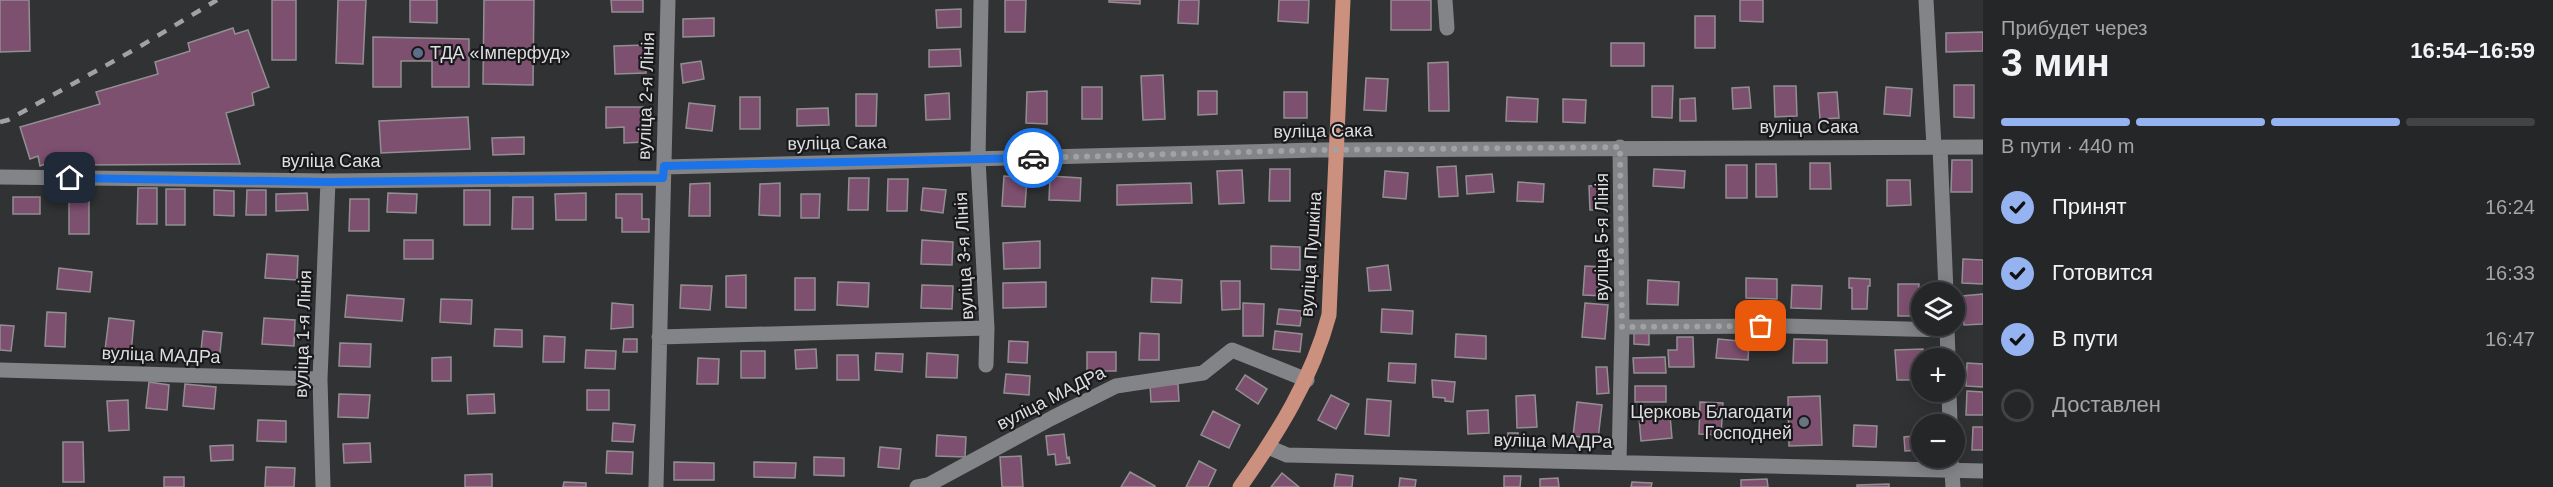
<!DOCTYPE html>
<html lang="ru">
<head>
<meta charset="utf-8">
<style>
	:root { --surface:#242627; --page:#303233; --text:#f1f3f6; --muted:#a3a5a7; --line:#414344; --accent:#95b2f1 }
	body { margin:0; font-family:Arial,sans-serif; background:var(--page); color:var(--text); height:100vh; display:flex; flex-direction:column; font-size:22px; white-space:nowrap }
	* { box-sizing:border-box; margin:0 }
	p { font-size:20px; color:var(--muted) }
	.icon { flex:none; width:33px; height:33px; fill:none; stroke:currentColor; stroke-width:2; stroke-linecap:round; stroke-linejoin:round }
	.map { position:relative; flex:1; overflow:hidden }
	.panel { display:flex; flex-direction:column; background:var(--surface); width:570px }
	.panel>* { flex:none }
	.controls { position:absolute; left:1911px; top:282px; display:grid; gap:12px }
	.controls a { display:grid; place-items:center; width:54px; height:54px; border-radius:50%; background:var(--surface); box-shadow:0 3px 15px #0003,0 0 0 2px var(--line); font-size:30px }
	.pin { position:absolute; display:grid; place-items:center; width:51px; height:51px; color:#fff; margin:-26px; border-radius:12px; box-shadow:0 3px 9px #0006 }
	.courier { position:absolute; display:grid; place-items:center; width:60px; height:60px; margin:-30px; border:4px solid #1a73e8; border-radius:50%; background:#fff; color:#222; box-shadow:0 2px 8px #0007 }
	.headline em { font-style:normal; font-weight:800 }
	.headline div { display:flex; flex-direction:column-reverse }
	.headline { display:flex; align-items:center; justify-content:space-between; height:102px; padding:0 18px }
	h1 { font-size:39px; font-weight:800; line-height:45px }
	.bar { display:grid; grid-template-columns:repeat(4,1fr); gap:9px 6px; align-content:center; height:72px; padding:0 18px }
	.bar i { height:8px; border-radius:4px; background:var(--line) }
	.bar .active { background:var(--accent) }
	.bar p { grid-column:span 4 }
	ol { padding:0 18px; list-style:none }
	li { display:flex; align-items:center; gap:18px; height:66px }
	li p { margin-inline-start:auto }
	li .icon { padding:6px; border-radius:50%; background:var(--accent); color:#111; stroke-width:4 }
	li:last-child { color:var(--muted) }
	li i { width:33px; height:33px; border:3px solid var(--line); border-radius:50% }
	main { display:flex; flex:1; min-height:0 }
	.map>svg:first-child { display:block }
	.building { fill:#7e5070; stroke:#928f91; stroke-width:1.5 }
	.lines { fill:none; stroke-linecap:round; stroke-linejoin:round }
	.minor { stroke:#828487; stroke-width:15 }
	.major { stroke:#cc907f; stroke-width:15 }
	.rail { stroke:#a0a2a3; stroke-width:4.5; stroke-dasharray:10 10; stroke-linecap:butt }
	.done { stroke:#a0a2a3; stroke-width:6; stroke-dasharray:0 10.8 }
	.route { stroke:#1a73e8; stroke-width:8 }
	.service-dot { fill:#5c6f8a; stroke:#19191b; stroke-width:2 }
	.worship-dot { fill:#6b7280; stroke:#19191b; stroke-width:2 }
	.labels { text-anchor:middle; dominant-baseline:central; stroke-width:4.5; stroke-linejoin:round; paint-order:stroke }
	.poi-label { font-size:18px; fill:#dddedf; stroke:#19191b; text-anchor:start }
	.street-label { font-size:18px; fill:#dddedf; stroke:#19191b }
</style>
</head>
<body>
<main>
<div class="map">
<svg width="1983" height="487" viewBox="0 0 1983 487">
	<rect width="100%" height="100%" fill="#303234"/>
	<path class="building" d="M0,0H29L30,51L0,52Z
		M272,0H296V60H272Z
		M338,0H366L363,64L336,63Z
		M410,0H437V23L410,22Z
		M484,0H534L533,85L483,84Z
		M611,0H643V12H612Z
		M1005,0H1026L1025,32H1005Z
		M1109,0H1140V4L1109,2Z
		M1179,0H1199L1198,24L1178,23Z
		M1279,0H1309L1308,23L1278,21Z
		M1391,0H1431V30H1391Z
		M1740,0H1763V22L1740,21Z
		M961,9V27L937,28L936,10Z
		M1695,16H1715V48H1695Z
		M714,18V36L683,37V19Z
		M233,28L235,34L248,30L269,87L252,93L254,105L226,113L240,164L82,165L81,157L53,165L51,162L40,166L38,156L30,159L20,127L100,104L96,92L158,74L155,62L190,51L188,43Z
		M1983,32V51L1946,52V33Z
		M373,37L469,39V87H432V61H401V87H373Z
		M1611,43H1644V66H1611Z
		M645,45L646,73L615,74L614,46Z
		M960,49L961,66L929,67V50Z
		M701,61L704,79L683,83L681,64Z
		M1448,62L1449,111H1429L1428,63Z
		M1163,75L1165,119L1143,120L1141,76Z
		M1366,78L1388,79L1386,111L1364,110Z
		M1954,85H1974V118L1954,117Z
		M1652,86H1673L1672,118L1652,117Z
		M1774,86H1796L1797,116L1775,117Z
		M1082,87H1102V119H1082Z
		M1749,87L1751,108L1733,109L1732,88Z
		M1886,87L1912,89L1910,116L1884,114Z
		M1047,91V124L1026,123L1027,92Z
		M1198,91H1217V114L1198,115Z
		M1284,92H1307V118H1284Z
		M1837,92L1839,118L1820,119L1818,93Z
		M949,93L950,119L926,120L925,95Z
		M856,94H877L876,126H856Z
		M740,97H760V129H740Z
		M1507,97L1538,99L1537,122L1506,121Z
		M1695,98L1696,121H1680V99Z
		M1563,99L1586,100L1585,123L1563,122Z
		M689,103L715,106L712,131L686,128Z
		M606,107H643L644,142L624,143V127L606,128Z
		M828,108L829,125L797,126V109Z
		M468,117L470,149L381,153L379,121Z
		M524,137V154L493,155L492,138Z
		M1952,160H1972V192H1951Z
		M1810,163H1830L1831,189H1810Z
		M1756,164H1776L1777,197H1756Z
		M1726,165H1747V198H1726Z
		M1456,166L1458,196L1439,197L1437,167Z
		M1270,169H1290V201H1269Z
		M1654,169L1685,171L1684,188L1653,186Z
		M1242,170L1244,203L1219,204L1217,171Z
		M1385,171L1408,173L1406,199L1383,197Z
		M1492,174L1494,192L1467,194L1466,176Z
		M1004,176L1027,178L1025,207L1002,206Z
		M1050,176L1081,178L1080,201L1049,200Z
		M849,178H869L868,210H848Z
		M888,179H908L907,211H887Z
		M1887,180H1910L1911,205L1887,206Z
		M1518,182L1544,184L1543,202L1517,201Z
		M710,183V216H689L690,184Z
		M780,183V216L759,215L760,184Z
		M1191,183L1192,203L1117,205V185Z
		M1604,185L1605,210H1590L1589,186Z
		M138,188H157V224H137Z
		M923,188L946,190L943,213L921,210Z
		M166,189H185V225H166Z
		M214,190L234,191V216L214,215Z
		M247,190H266V215H246Z
		M464,190H490V225H464Z
		M307,193L308,210L276,211V194Z
		M388,193L417,194L416,213L387,212Z
		M586,193V220H556L555,194Z
		M616,194H642V219H649V232H622V218H616Z
		M801,194H820L819,218H801Z
		M13,197H40V214H13Z
		M69,197L89,198V234H69Z
		M513,197H533V229H512Z
		M350,199H369V231H349Z
		M404,240H433V259H404Z
		M922,240L953,242L952,265L921,264Z
		M1040,241V268L1004,269L1003,243Z
		M1271,246L1300,247V270L1271,269Z
		M267,254L298,256L297,280L265,278Z
		M1963,259L1983,260V284L1962,283Z
		M1388,265L1391,290L1369,291L1367,268Z
		M1585,266L1606,267L1605,296L1583,295Z
		M59,268L92,272L90,292L57,289Z
		M746,275V308L726,307V276Z
		M795,278H815V310H795Z
		M1152,278L1182,280L1181,303L1151,302Z
		M1746,278L1777,279V299L1746,298Z
		M1849,278L1870,279V286H1868L1867,309H1852V288H1849Z
		M1648,280L1679,282L1678,305L1647,304Z
		M1221,281H1240V309L1222,310Z
		M838,282L869,283L868,307L837,305Z
		M1046,282V307L1003,308V283Z
		M1898,284H1919L1918,316H1898Z
		M681,285L712,286L710,310L680,308Z
		M922,285L953,286L952,309L921,308Z
		M1792,285L1822,286L1821,309L1791,308Z
		M1983,294V324L1964,325L1962,296Z
		M347,295L404,299L402,321L345,317Z
		M441,299L472,300L471,324L440,322Z
		M612,303L633,305V327L611,329Z
		M1243,303L1264,304L1263,336H1243Z
		M1585,303L1608,305L1605,339L1582,337Z
		M1279,309L1302,311L1300,326L1277,324Z
		M1382,309L1413,311L1412,334L1381,332Z
		M47,312L66,313L65,347L45,346Z
		M109,318L134,321L131,353L105,350Z
		M264,318L295,320L294,346L262,344Z
		M0,325L14,326L11,351L0,350Z
		M495,329L522,330V347L494,346Z
		M203,331L222,333L220,353L201,351Z
		M1275,331L1302,334L1300,352L1273,349Z
		M1634,331H1649V345L1634,344Z
		M1140,333L1159,334V360H1139Z
		M1456,334L1486,336V359L1455,357Z
		M544,336L565,337L564,362H543Z
		M1677,337H1693L1694,367H1669L1668,350H1677Z
		M624,339H637V352H623Z
		M1718,339L1749,342L1748,360L1716,358Z
		M1794,339L1827,340V363H1793Z
		M1009,341L1028,342L1027,363L1008,362Z
		M340,343L371,344L370,367L339,366Z
		M816,349L817,368L796,369L795,350Z
		M1923,349L1922,380H1897L1895,350Z
		M586,350L616,351L615,369L585,368Z
		M741,351H765V378H741Z
		M1087,352H1116V371H1087Z
		M876,353L903,354L902,372L875,370Z
		M927,353L958,355L957,378L926,377Z
		M837,355H858L859,380H837Z
		M451,357V381H432V358Z
		M1665,357L1666,373H1634L1633,358Z
		M698,358L719,359L718,384H697Z
		M1389,363L1416,364L1415,383L1388,381Z
		M1967,363L1983,364V387L1966,386Z
		M1596,367H1607L1609,393L1597,394Z
		M1006,374L1030,376L1029,395L1004,393Z
		M1245,375L1267,389L1258,404L1236,389Z
		M1432,380L1455,382L1453,402L1445,401V398L1433,397Z
		M149,382L169,385L167,410L146,408Z
		M185,384L216,387L214,409L183,406Z
		M1178,384L1179,401L1151,402L1150,385Z
		M1635,386H1666V402H1635Z
		M587,390H609V410H587Z
		M1967,391L1983,392V415H1966Z
		M339,394L370,395L368,418L338,417Z
		M494,394L495,413L468,414L467,395Z
		M1331,395L1349,404L1336,429L1318,420Z
		M1535,395L1537,427L1517,428L1516,396Z
		M1820,396L1822,445L1789,446L1788,397Z
		M1367,399L1391,401L1389,436L1365,434Z
		M128,400L129,430L109,431L107,401Z
		M1577,402L1602,405L1598,439L1573,436Z
		M1700,402L1723,403L1721,435L1699,434Z
		M1488,410L1489,433L1468,434L1467,411Z
		M1213,411L1240,425L1229,448L1201,435Z
		M1670,415L1672,438L1641,441L1639,417Z
		M258,420L286,421V442L257,441Z
		M613,423L635,425L633,442L612,441Z
		M1854,425L1877,426L1876,447L1853,446Z
		M1973,427H1983V450H1972Z
		M1508,433H1518V444H1508Z
		M1064,434L1067,458L1069,457L1070,463L1056,465L1055,454L1048,455L1046,436Z
		M937,435L966,437L965,457L936,456Z
		M1922,435V450L1905,451L1904,437Z
		M63,442H83L84,482H63Z
		M370,443L371,462L344,463L343,444Z
		M233,445V460L211,461L210,446Z
		M880,447L901,449L899,469L878,467Z
		M607,451L633,452L632,474L606,473Z
		M1021,456L1023,487H1002L1000,457Z
		M814,457L844,458V476L814,475Z
		M1199,461L1216,470L1208,487H1186Z
		M674,462L714,463V480H674Z
		M754,462L796,463L795,478L754,477Z
		M266,467L295,468L294,487H265Z
		M1130,472L1155,486V487H1121Z
		M1282,473L1299,487H1271Z
		M492,474V487H465V475Z
		M1336,474L1353,476L1352,487H1334Z
		M1504,476H1521L1520,487H1504Z
		M164,477H184V487H164Z
		M1400,478L1416,480L1415,487H1399Z
		M1558,478L1559,487H1540V479Z
		M1767,479L1768,487H1741V480Z
		M564,482L586,483V487H563Z
		M1632,482L1652,483L1651,487H1631Z
		M1889,484V487H1857V485Z"/>
	<g class="lines">
		<path class="minor" d="M981,0L978,159L987,328L986,365
			M1445,0L1447,28
			M1926,0L1934,147
			M1940,147L1946,292
			M664,167L1316,150L1983,147
			M0,177L328,181L663,178
			M1947,326L1948,358
			M1622,327L1784,326L1947,330
			M659,337L987,328
			M0,370L320,379
			M1949,392L1950,424
			M1268,447L1287,455L1983,471
			M1951,458L1953,487
			M1619,462L1622,327L1620,147
			M323,487L320,379L328,181
			M656,487L668,0
			M917,487L928,485L1052,418L1116,386L1203,373L1232,350L1307,380"/>
		<path class="major" d="M1240,487C1278,433 1312,379 1329,315L1343,0"/>
		<path class="rail" d="M0,122L8,120L139,47L217,0"/>
	</g>
	<g class="lines">
		<path class="done" d="M1033,158L1316,150L1620,147L1622,327L1761,326"/>
		<path class="route" d="M70,178L328,182L663,178L664,166L1033,158"/>
	</g>
	<circle class="service-dot" cx="418" cy="53" r="6"/>
	<circle class="worship-dot" cx="1804" cy="422" r="6"/>
	<g class="labels">
		<g class="poi-label">
			<text x="430" y="53">ТДА «Імперфуд»</text>
			<text x="1792" y="412" text-anchor="end">Церковь Благодати<tspan x="1792" dy="21">Господней</tspan></text>
		</g>
		<g class="street-label">
			<text transform="translate(646 96) rotate(-88)">вуліца 2-я Лінія</text>
			<text x="1809" y="127">вуліца Сака</text>
			<text transform="translate(1323 131) rotate(-1)">вуліца Сака</text>
			<text transform="translate(837 143) rotate(-1)">вуліца Сака</text>
			<text x="331" y="161">вуліца Сака</text>
			<text transform="translate(1602 237) rotate(-90)">вуліца 5-я Лінія</text>
			<text transform="translate(1311 254) rotate(-86)">вуліца Пушкіна</text>
			<text transform="translate(964 256) rotate(-93)">вуліца 3-я Лінія</text>
			<text transform="translate(303 334) rotate(-88)">вуліца 1-я Лінія</text>
			<text transform="translate(161 355) rotate(2)">вуліца МАДРа</text>
			<text transform="translate(1051 398) rotate(-27)">вуліца МАДРа</text>
			<text transform="translate(1553 441) rotate(1)">вуліца МАДРа</text>
		</g>
	</g>
</svg>
<div class="controls">
<a><svg class="icon" aria-label="layers" viewBox="0 0 24 24"><path d="M12 4l9 5-9 5-9-5zM3 14l9 5 9-5"/></svg></a>
<a>+</a>
<a>−</a>
</div>
<div class="pin" style="left:1761px;top:326px;background:#ea580c"><svg class="icon" aria-label="bag" viewBox="0 0 24 24"><path d="M5 8h14l-1 12H6zM9 8a3 3 0 0 1 6 0"/></svg></div>
<div class="pin" style="left:70px;top:178px;background:#1f2937"><svg class="icon" aria-label="home" viewBox="0 0 24 24"><path d="M3 11l9-7 9 7M6 9v11h12V9"/></svg></div>
<div class="courier" style="left:1033px;top:158px"><svg class="icon" aria-label="car" viewBox="0 0 24 24"><path d="M5 17H2v-5l4-1 3-4h7l3 4 3 1v5h-3M9 17h6M6 11h13"/><circle cx="7" cy="17" r="2"/><circle cx="17" cy="17" r="2"/></svg></div>
</div>
<section class="panel">
<div class="headline"><div><h1>3 мин</h1><p>Прибудет через</p></div><em>16:54–16:59</em></div>
<div class="bar"><i class="active"></i><i class="active"></i><i class="active"></i><i></i><p>В пути · 440 m</p></div>
<ol>
<li><svg class="icon" aria-label="check" viewBox="0 0 24 24"><path d="M5 12l5 5 9-10"/></svg>Принят<p>16:24</p></li>
<li><svg class="icon" aria-label="check" viewBox="0 0 24 24"><path d="M5 12l5 5 9-10"/></svg>Готовится<p>16:33</p></li>
<li><svg class="icon" aria-label="check" viewBox="0 0 24 24"><path d="M5 12l5 5 9-10"/></svg>В пути<p>16:47</p></li>
<li><i></i>Доставлен</li>
</ol>
</section>
</main>
</body>
</html>
